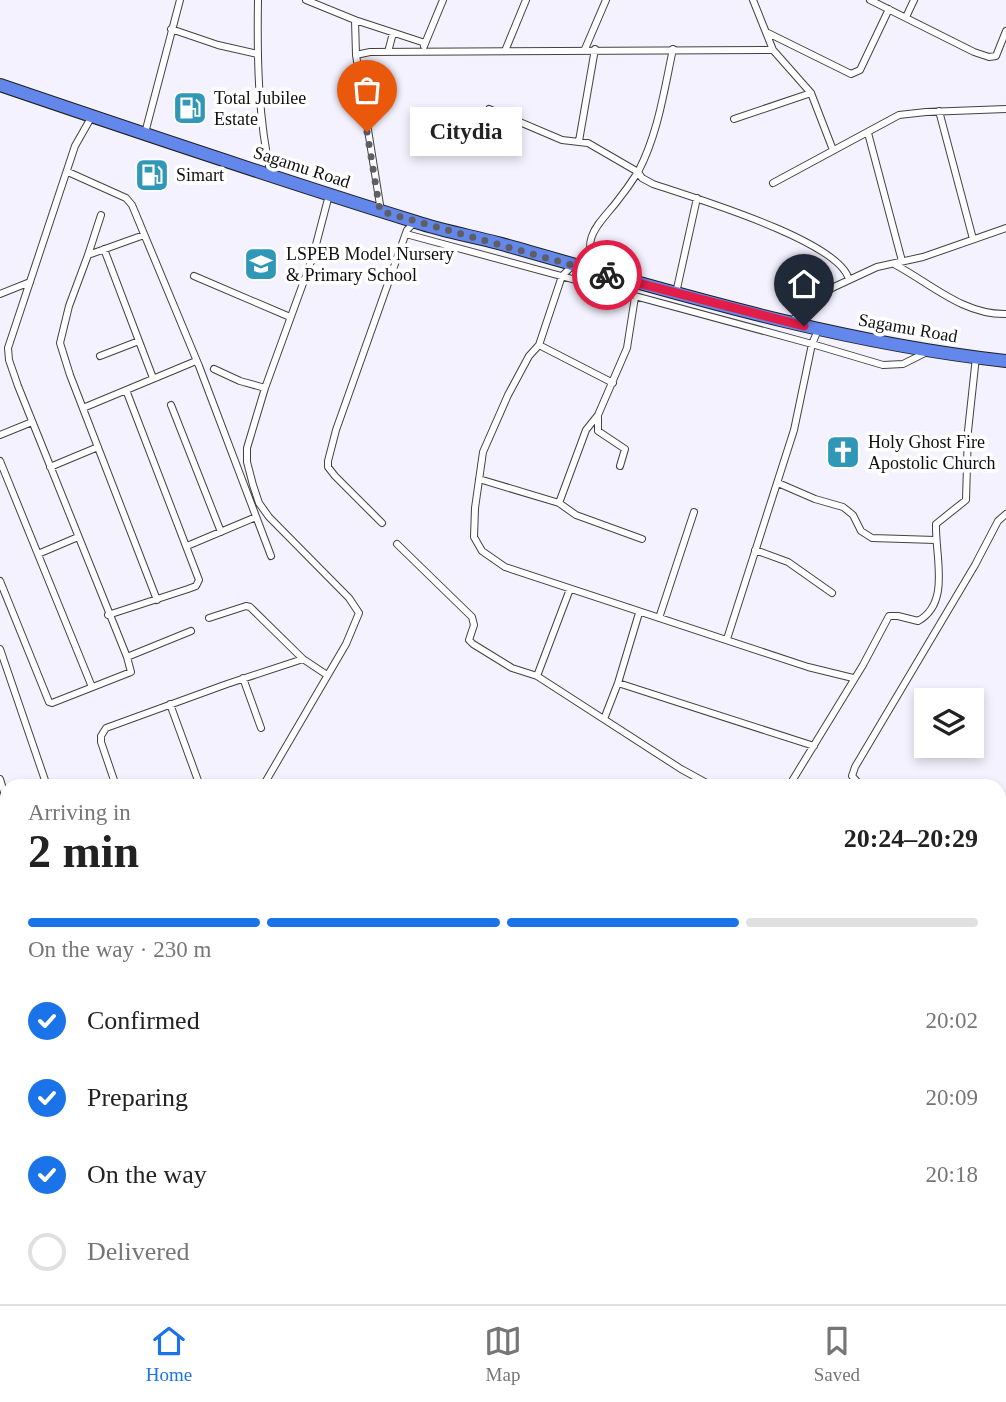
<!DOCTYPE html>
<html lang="en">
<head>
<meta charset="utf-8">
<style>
	:root { --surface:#fff; --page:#f6f6f6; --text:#222; --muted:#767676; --line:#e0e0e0; --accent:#1a73e8 }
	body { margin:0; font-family:"Times New Roman",serif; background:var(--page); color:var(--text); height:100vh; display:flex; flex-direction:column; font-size:26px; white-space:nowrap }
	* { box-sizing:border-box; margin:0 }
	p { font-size:23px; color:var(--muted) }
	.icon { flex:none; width:38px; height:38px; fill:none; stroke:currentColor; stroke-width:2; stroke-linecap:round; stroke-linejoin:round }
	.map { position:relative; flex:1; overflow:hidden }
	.drawer { position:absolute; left:0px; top:779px; width:1006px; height:527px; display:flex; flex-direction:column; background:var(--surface); border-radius:21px 21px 0 0; box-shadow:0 4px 10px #0003 }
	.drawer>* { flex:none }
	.buttons { position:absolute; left:914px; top:688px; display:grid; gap:14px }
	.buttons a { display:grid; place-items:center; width:70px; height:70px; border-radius:0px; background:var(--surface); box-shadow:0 4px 10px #0003; font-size:35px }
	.pin { position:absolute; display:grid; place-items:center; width:60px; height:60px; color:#fff; margin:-72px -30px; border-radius:50% 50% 50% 0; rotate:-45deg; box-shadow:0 0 7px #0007 }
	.pin .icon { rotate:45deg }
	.courier { position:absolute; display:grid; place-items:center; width:70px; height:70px; margin:-35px; border:5px solid #e11d48; border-radius:50%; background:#fff; color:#222; box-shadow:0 2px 9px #0007 }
	.bubble { position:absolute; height:49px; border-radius:0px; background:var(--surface); box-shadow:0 4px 10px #0003; font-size:23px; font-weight:800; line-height:49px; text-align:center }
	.summary em { font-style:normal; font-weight:800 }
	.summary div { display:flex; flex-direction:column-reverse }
	.summary { display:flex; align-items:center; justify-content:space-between; height:119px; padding:0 28px }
	h1 { font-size:46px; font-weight:800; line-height:52px }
	.bar { display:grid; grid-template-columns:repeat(4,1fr); gap:10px 7px; align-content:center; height:84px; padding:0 28px }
	.bar i { height:9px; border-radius:5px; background:var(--line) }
	.bar .current { background:var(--accent) }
	.bar p { grid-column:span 4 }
	ol { padding:0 28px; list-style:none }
	li { display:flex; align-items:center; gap:21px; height:77px }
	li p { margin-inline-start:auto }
	li .icon { padding:7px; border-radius:50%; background:var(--accent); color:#fff; stroke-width:4 }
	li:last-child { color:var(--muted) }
	li i { width:38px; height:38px; border:4px solid var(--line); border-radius:50% }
	.tab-bar { display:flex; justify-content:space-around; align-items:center; height:98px; border-top:2px solid var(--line); background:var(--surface); font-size:19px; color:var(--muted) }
	.tab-bar a { display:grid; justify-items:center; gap:4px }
	.tab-bar .current { color:var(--accent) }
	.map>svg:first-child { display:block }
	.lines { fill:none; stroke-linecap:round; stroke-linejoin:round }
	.street-casing { stroke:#424242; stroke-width:8 }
	.highway-casing { stroke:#202020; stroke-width:14 }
	.street { stroke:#fff; stroke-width:6 }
	.highway { stroke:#6387ea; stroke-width:12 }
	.done { stroke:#5f5e63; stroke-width:7; stroke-dasharray:0 12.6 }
	.route { stroke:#e11d48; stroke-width:9 }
	.labels { text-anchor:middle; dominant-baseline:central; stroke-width:7; stroke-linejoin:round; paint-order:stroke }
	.poi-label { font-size:18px; fill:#0f0f0f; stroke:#fff; text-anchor:start }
	.street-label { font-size:18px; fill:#0f0f0f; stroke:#fff }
</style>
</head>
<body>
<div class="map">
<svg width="1006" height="1304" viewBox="0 0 1006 1304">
	<rect width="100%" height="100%" fill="#f3f2fe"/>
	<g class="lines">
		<g class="street-casing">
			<path id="street" d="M258,0C257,57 258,119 271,175
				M306,0L355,20L425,43
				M753,0L773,50L811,93
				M870,0L974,52L989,57L996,56L1006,31
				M906,17L914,0
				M355,20L356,55L381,211
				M171,29L218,45L258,54
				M768,33L851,74L860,70L889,9
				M424,46L443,0
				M585,49L606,0
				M673,49C664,91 658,134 638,172L642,178L653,184C691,197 841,241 849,280
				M505,51L526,0
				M388,52L393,33
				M356,55L370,52L773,50
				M489,109L562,140L588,143L638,172C631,183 623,194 615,204C595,228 583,237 594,270
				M939,111L973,239
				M734,119L811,93L833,150
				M145,133L180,0
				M868,133L902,261
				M579,141L595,49
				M68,172L126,198L132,205L199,366L271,556
				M773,183L899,115L926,112L1006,109
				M406,234L812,344L883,365L903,364L929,351
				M144,235L88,255L69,306L60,343L70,375L157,600
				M104,249L153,378
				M88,255L101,215
				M894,264C930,283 963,315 1006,314
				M572,266L562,276L539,345L529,356L508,395L483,452L475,508L474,537L482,551L505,567L808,667L853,678
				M194,276L290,317
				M676,293L697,198
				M0,294L30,282
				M791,322L814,299L834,287L877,267L923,257L1006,228
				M539,345L613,383
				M100,356L139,341
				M214,369L240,381L265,388
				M171,405L221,532
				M83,408L196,361
				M598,417V431L625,449L620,466
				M0,435L32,422
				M0,461L92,687
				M50,467L98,447
				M479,479L559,503L576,515L642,539
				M778,483L815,499L843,507L853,515L861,531L872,538L935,540
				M559,503L586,430L598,415L627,348L635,297
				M382,523L335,476L328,467V461L336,430L407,230L415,222
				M397,544L472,617L474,625L469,640L473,644L512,668L537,676L681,769L712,786
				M187,546L256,517
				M755,550L788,562L832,593
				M38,554L78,537
				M0,581L49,702L52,703L131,672L127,657L18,386L9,360L8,348L75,146L92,116
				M108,615L188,589L196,586L199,580L126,390
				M209,618L246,606L250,607L303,659L327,675
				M659,618L694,512
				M727,639L794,430L812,344L818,330
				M0,649L47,786
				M127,657L191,631
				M537,676L570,589
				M243,678L261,728
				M618,683L814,746
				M170,704L200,786
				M604,719L618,683L639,613
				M0,779L7,802
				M116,786L101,742V736L106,728L227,684L303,659
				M263,786L346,644L359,613L349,598L269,517L259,503L253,485L247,462V448L265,388L313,256L329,195
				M789,786L863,665L889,616H898L918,621C951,603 935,557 936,524L966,500L968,431L976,357
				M861,786L852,776L855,767L975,565L998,521L1006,514
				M2,899L7,911
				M0,1049L7,1046
				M999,1079L1006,1074
				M999,1136L1006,1143
				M0,1156L7,1175
				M0,1204L7,1202
				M288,1298L290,1304
				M458,1298L479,1304"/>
		</g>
		<g class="highway-casing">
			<path id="highway" d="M0,85C138,132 277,179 416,222C443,231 471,236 498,243C665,290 832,342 1006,361"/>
		</g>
		<use href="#street" class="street"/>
		<use href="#highway" class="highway"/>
	</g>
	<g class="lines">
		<path class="done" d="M367,132L380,211L607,275"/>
		<path class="route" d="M607,275L804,326"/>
	</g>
	<defs>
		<g id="fuel-square" transform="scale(1.75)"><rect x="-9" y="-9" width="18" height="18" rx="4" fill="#3097b6" stroke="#fff"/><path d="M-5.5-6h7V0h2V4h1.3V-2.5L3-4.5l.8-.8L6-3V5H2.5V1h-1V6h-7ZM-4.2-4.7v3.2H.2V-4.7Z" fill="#fff"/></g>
		<g id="school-square" transform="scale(1.75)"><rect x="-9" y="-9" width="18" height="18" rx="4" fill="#3097b6" stroke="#fff"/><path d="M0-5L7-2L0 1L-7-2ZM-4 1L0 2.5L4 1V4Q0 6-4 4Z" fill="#fff"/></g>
		<g id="church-square" transform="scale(1.75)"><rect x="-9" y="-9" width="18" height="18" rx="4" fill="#3097b6" stroke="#fff"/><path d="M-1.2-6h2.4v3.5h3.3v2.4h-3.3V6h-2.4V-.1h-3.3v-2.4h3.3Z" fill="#fff"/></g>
	</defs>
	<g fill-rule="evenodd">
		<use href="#fuel-square" x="190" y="108"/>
		<use href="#fuel-square" x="152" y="175"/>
		<use href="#school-square" x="261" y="264"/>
		<use href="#church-square" x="843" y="452"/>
	</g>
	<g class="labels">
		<g class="poi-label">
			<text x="214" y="98">Total Jubilee<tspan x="214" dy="21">Estate</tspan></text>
			<text x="176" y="175">Simart</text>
			<text x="286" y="254">LSPEB Model Nursery<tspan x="286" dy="21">&amp; Primary School</tspan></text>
			<text x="868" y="442">Holy Ghost Fire<tspan x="868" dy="21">Apostolic Church</tspan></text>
		</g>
		<g class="street-label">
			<text transform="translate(302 167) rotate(18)">Sagamu Road</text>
			<text transform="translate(908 328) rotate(10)">Sagamu Road</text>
		</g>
	</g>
</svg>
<div class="buttons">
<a><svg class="icon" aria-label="layers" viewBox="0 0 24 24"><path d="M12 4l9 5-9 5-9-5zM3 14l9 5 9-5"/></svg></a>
</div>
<div class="pin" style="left:367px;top:132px;background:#ea580c"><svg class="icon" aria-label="bag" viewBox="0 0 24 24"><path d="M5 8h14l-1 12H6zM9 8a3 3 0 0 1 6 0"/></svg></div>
<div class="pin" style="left:804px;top:326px;background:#1f2937"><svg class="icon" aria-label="home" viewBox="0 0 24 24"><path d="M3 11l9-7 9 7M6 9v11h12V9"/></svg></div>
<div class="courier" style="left:607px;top:275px"><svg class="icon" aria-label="bike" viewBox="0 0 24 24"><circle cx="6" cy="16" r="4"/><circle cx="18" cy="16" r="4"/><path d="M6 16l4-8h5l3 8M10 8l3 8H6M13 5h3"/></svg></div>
<div class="bubble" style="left:410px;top:107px;width:112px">Citydia</div>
<section class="drawer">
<div class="summary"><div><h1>2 min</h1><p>Arriving in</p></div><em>20:24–20:29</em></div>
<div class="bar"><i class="current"></i><i class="current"></i><i class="current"></i><i></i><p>On the way · 230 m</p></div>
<ol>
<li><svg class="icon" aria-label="check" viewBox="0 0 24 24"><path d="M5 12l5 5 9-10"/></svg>Confirmed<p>20:02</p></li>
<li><svg class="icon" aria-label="check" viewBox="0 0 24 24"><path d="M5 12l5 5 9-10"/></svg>Preparing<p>20:09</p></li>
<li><svg class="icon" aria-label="check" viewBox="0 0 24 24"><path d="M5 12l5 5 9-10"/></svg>On the way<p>20:18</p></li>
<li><i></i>Delivered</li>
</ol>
</section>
</div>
<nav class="tab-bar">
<a class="current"><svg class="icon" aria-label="home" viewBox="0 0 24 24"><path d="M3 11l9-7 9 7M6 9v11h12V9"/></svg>Home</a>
<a><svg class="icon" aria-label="map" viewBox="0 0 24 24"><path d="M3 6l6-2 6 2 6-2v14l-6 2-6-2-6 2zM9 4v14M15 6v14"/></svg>Map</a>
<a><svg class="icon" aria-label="saved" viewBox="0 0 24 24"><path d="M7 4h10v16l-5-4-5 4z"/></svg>Saved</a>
</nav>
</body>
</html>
